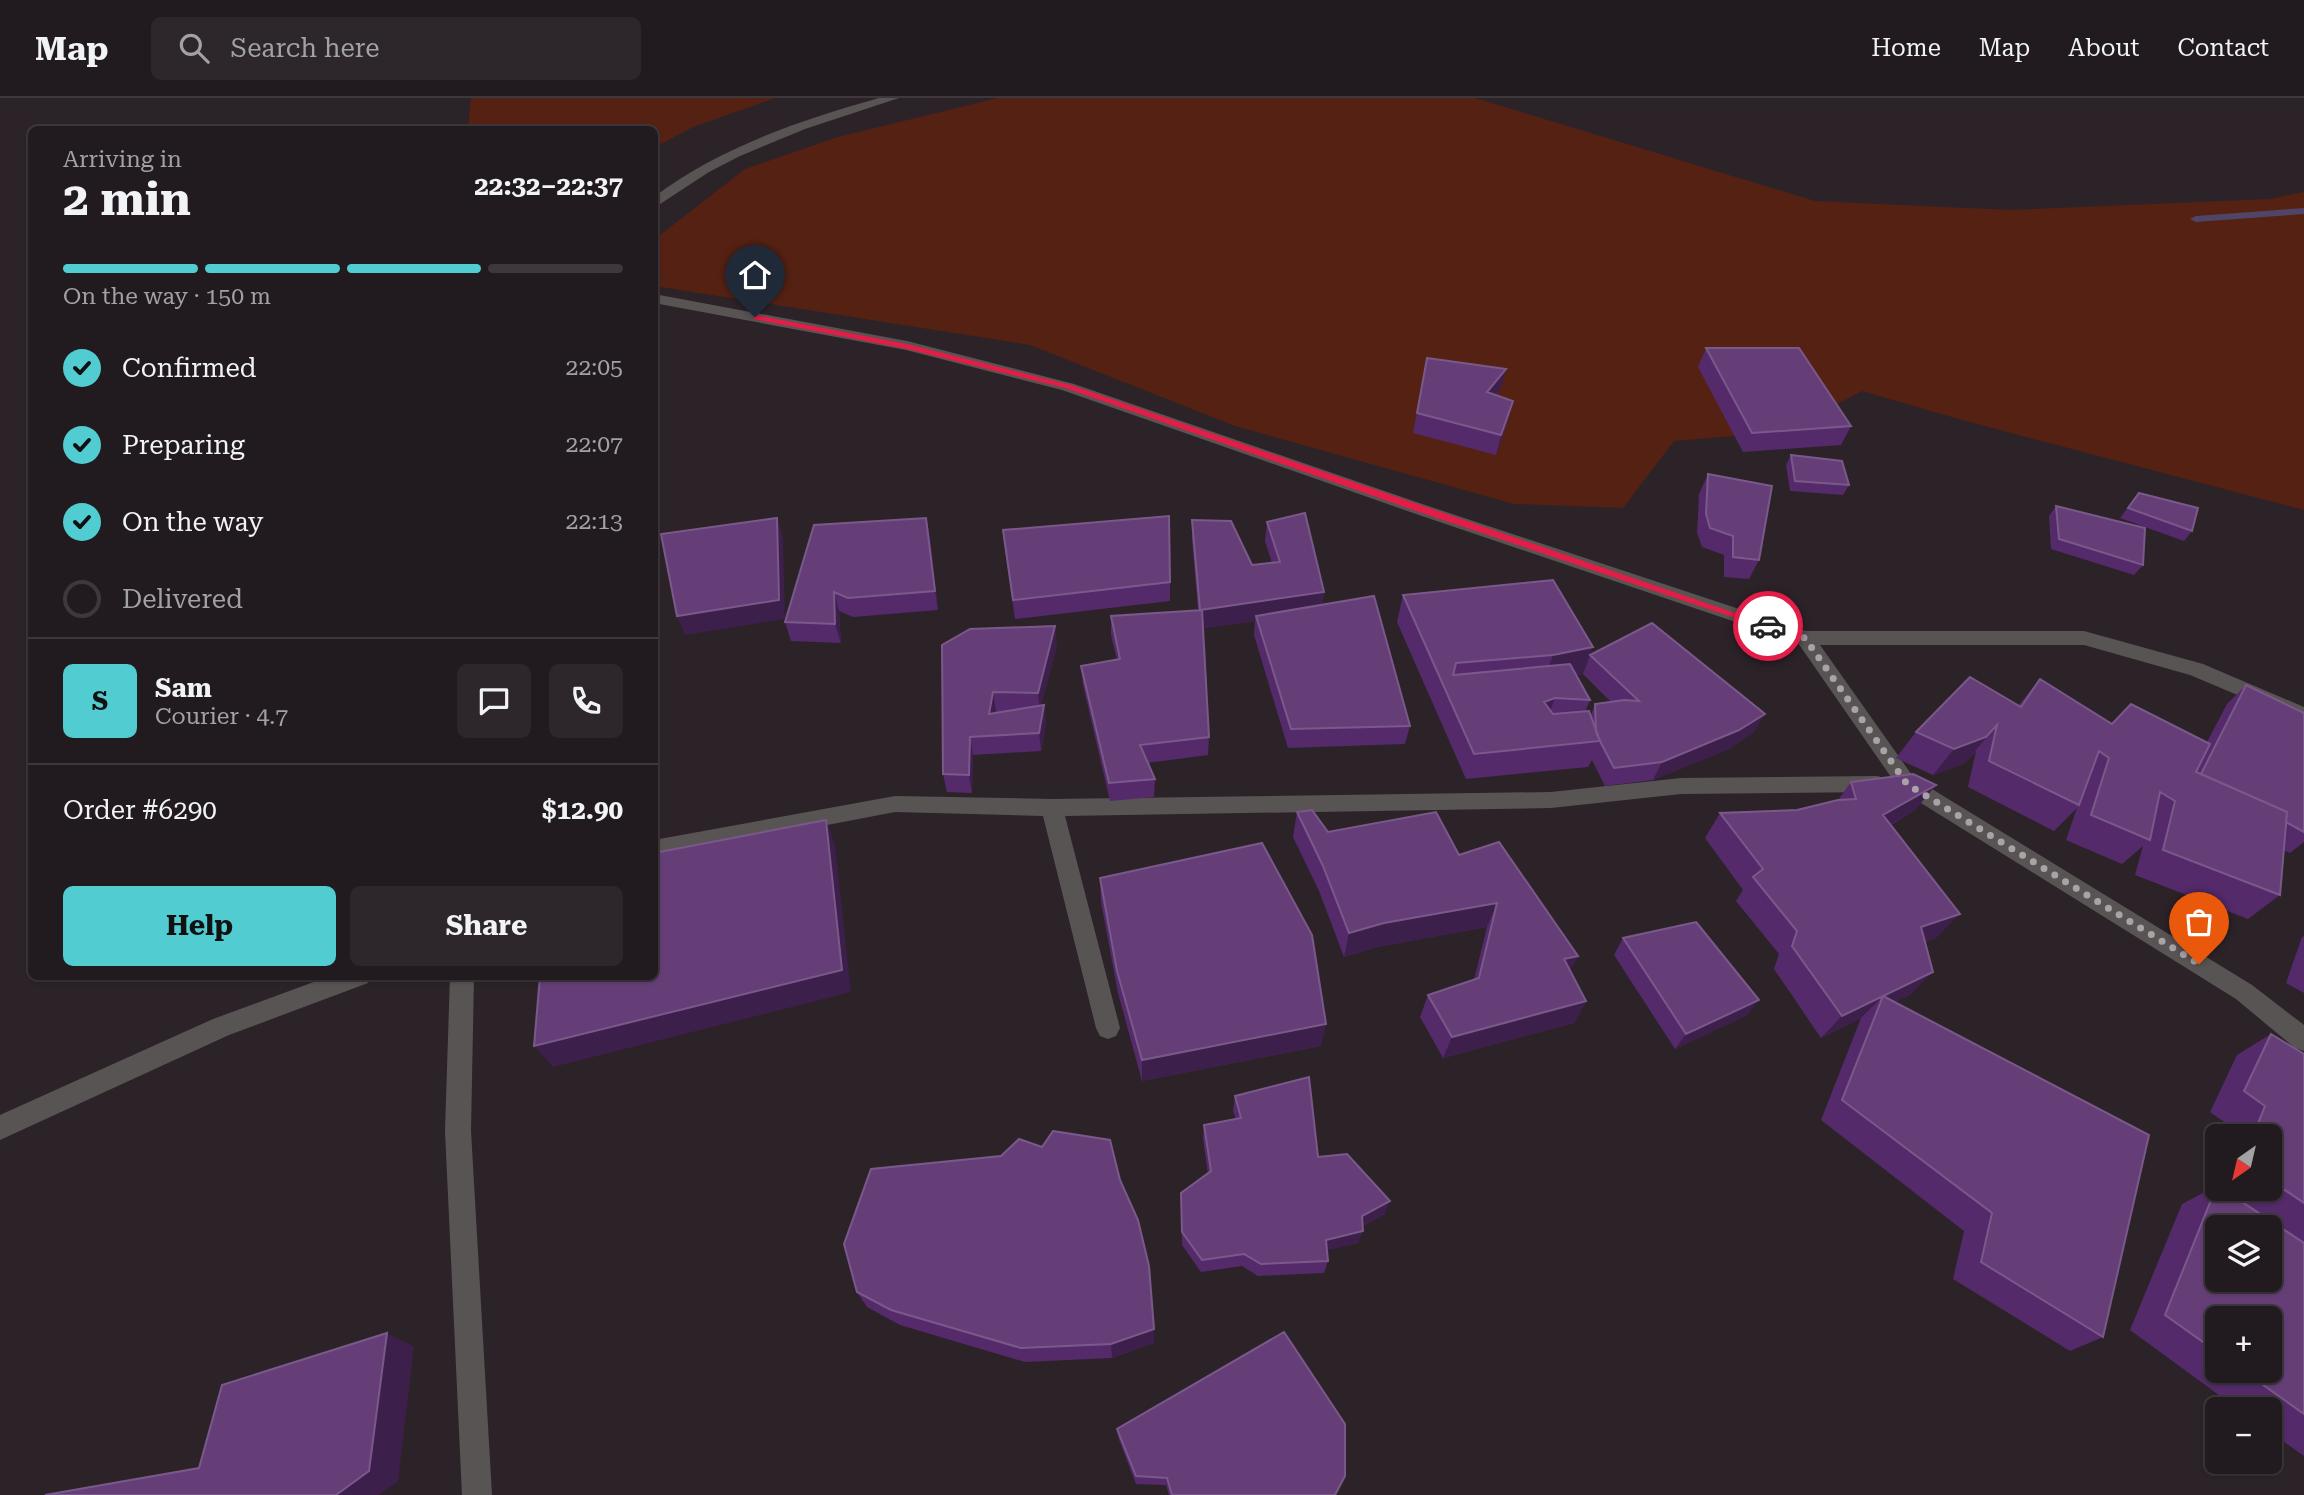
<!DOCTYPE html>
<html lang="en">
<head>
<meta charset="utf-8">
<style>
	:root { --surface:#211a1f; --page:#2d272c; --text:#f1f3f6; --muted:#a2a1a4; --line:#3e383d; --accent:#51ccd1 }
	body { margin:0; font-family:"Roboto Serif",serif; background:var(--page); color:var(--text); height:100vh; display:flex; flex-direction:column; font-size:26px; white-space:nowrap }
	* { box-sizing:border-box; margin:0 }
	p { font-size:23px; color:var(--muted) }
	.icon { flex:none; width:38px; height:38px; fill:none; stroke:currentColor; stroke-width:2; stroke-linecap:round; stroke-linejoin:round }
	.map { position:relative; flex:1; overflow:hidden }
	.details { position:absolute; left:28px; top:28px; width:630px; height:854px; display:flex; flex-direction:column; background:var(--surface); border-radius:10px; box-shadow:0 2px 5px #0004,0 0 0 2px var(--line) }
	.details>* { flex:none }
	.needle { width:46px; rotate:214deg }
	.fabs { position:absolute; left:2205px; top:1026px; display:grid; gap:14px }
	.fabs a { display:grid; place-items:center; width:77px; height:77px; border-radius:10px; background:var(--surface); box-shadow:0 2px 5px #0004,0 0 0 2px var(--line); font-size:35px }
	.pin { position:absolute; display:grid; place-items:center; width:60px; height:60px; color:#fff; margin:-72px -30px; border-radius:50% 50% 50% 0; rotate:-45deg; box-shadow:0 0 7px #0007 }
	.pin .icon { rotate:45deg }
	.courier { position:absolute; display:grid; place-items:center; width:70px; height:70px; margin:-35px; border:5px solid #e11d48; border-radius:50%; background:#fff; color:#222; box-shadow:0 2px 9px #0007 }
	.summary em { font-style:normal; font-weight:700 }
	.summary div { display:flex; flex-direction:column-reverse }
	.summary { display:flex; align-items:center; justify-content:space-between; height:119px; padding:0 35px }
	h1 { font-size:46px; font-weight:700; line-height:52px }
	.bar { display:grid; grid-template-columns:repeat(4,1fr); gap:10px 7px; align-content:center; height:84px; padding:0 35px }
	.bar i { height:9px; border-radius:5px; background:var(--line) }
	.bar .active { background:var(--accent) }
	.bar p { grid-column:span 4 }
	.line { display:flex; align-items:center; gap:18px; padding:0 35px; border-top:2px solid var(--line) }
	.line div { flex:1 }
	.round { display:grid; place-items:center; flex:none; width:74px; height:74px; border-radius:10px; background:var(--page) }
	ol { padding:0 35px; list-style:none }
	li { display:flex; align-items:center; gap:21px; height:77px }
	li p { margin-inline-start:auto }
	li .icon { padding:7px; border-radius:50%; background:var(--accent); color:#111; stroke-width:4 }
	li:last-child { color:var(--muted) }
	li i { width:38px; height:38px; border:4px solid var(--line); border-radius:50% }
	.primary-button { display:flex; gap:14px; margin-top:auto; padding:14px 35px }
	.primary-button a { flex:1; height:80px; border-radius:10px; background:var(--accent); color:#111; font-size:28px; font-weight:700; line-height:80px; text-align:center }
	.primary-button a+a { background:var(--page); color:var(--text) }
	header { display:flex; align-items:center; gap:42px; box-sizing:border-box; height:98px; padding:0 35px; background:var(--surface); border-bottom:2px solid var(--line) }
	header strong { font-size:33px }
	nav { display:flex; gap:38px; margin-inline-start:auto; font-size:24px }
	.search { width:490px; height:63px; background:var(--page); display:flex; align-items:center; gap:18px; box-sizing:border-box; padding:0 24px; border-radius:10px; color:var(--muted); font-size:26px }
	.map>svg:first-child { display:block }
	.green { fill:#552113 }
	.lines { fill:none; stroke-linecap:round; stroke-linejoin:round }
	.stream { fill:#4e4568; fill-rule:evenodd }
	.minor { fill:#595454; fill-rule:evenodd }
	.wall { fill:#542a6b; fill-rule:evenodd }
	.shaded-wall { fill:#3d1f4b }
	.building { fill:#653e78; stroke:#7a598a; stroke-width:2; fill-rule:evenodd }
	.route { fill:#e11d48 }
	.done { stroke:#a9a2a6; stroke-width:7; stroke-dasharray:0 12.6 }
</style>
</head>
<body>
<header>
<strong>Map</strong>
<div class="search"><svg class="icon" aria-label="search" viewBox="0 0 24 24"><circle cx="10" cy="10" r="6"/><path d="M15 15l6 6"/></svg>Search here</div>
<nav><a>Home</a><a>Map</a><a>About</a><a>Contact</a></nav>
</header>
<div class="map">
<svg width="2304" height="1397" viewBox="0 0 2304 1397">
	<rect width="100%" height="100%" fill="#2c2329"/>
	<path class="green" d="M471,0H775L693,29L655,49L654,32L468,31Z
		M998,0H1475L1815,103L2010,112L2270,101L2304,94V412L1962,322L1862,293L1783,334L1674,343L1623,410L1514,406L1235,328L1030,247L655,188V141L745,71L838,39Z"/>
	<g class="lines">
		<path class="stream" d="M2304,110V116L2196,124L2190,121L2196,118Z"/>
		<path class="minor" d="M879,0H899L805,31L740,58L709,74L654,110V99C720,49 801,22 879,0Z
			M654,196L907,243L1074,286L1428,408L1806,533H2084L2203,566L2304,609V625L2190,577L2084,547H1820L1914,680L2252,887L2304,927V953L2295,950L2236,901L1900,692L1798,545L1416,416L1062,292L906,252L654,205Z
			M1877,678L1884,680L1887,686L1884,692L1877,694L1681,696L1551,710L1065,718L1120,930L1116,938L1108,941L1100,938L1096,930L1043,718L895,714L654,760V742L895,698L1052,701L1551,694L1681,680Z
			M330,878H371L368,885L229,937L0,1042V1017L213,921Z
			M450,878H474L471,1033L492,1397H462L445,1033Z"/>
	</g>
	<path class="wall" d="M1706,250L1851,328L1841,347L1743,354L1698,269Z
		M1427,260L1506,271L1501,290L1496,297L1508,322L1496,357L1413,335Z
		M1791,357L1849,387L1843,397L1790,393L1786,367Z
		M1708,376L1759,462L1749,481L1724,479V457L1702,449L1697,435L1699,396Z
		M2139,395L2192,433L2184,443L2120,420Z
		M2056,408L2143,467L2134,477L2051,451L2049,418Z
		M926,420L930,439L938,512L853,519L839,513L841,545L791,543L785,524Z
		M1192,422L1252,467L1272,465L1265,443L1267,424L1324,494L1322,507L1410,628L1405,646L1288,650L1254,537L1255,523L1203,530L1209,639L1208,657L1147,665L1155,681L1154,699L1110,703L1083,587L1081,568L1117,562L1111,537V518L1198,512L1192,442Z
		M1005,451L1170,484V503L1015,521Z
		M1403,497L1590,557L1754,634L1729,651L1653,682L1605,688L1592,662L1588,669L1466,681L1397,524ZM1583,576L1611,604L1595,606L1591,617L1585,614L1590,602L1576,577Z
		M942,547H1057L1041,607H1044L1046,626L1041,653L973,657L972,695L947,694L943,676Z
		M2040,581L2111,626L2207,644L2227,606L2246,587L2304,615V744L2290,755L2283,752L2280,797L2248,821L2135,777L2143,748L2122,766L2066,742L2077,710L2054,733L1968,689L1976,653L1965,665L1933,677L1896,660L1916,634L2018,608Z
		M1851,684L1936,687L1915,712L1891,727L1937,839L1925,844L1910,897L1894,904L2103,1239L2070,1253L1953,1181L1964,1133L1821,1022L1861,920L1821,940L1774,871L1779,856L1736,803L1743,792L1705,740L1720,715L1797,712L1838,702Z
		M1297,714L1328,734L1459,757L1578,858L1570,872L1586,903L1574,925L1443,960L1420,919L1428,897L1474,882L1487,829L1377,849L1344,859L1319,793L1293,739Z
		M1100,780L1321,948L1142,983L1118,895L1101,804Z
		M2304,838V895L2286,885L2302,839Z
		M1623,840L1747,917L1675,951L1614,857Z
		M2271,936L2304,956V1358L2270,1334V1311H2238L2130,1232L2182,1106L2216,1088L2208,1083L2217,1060V1090H2270V1038H2226L2230,1028L2210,1014L2237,957ZM2217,1220L2270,1272H2217Z
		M1235,998L1318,1059L1385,1116L1363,1128L1358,1145L1327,1152L1328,1163L1324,1175L1258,1178L1242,1168L1201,1174L1182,1147L1181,1095L1208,1076L1203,1041L1204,1027L1236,1021L1233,1013Z
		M857,1194L1154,1245L1112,1260L1025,1264L900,1227L867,1209Z
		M1117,1331L1335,1397H1169L1166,1387L1136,1386L1118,1339Z"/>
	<path class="shaded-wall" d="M1506,271L1501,290L1482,314L1487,294Z
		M1513,303L1508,322L1496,357L1501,337Z
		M777,420L783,440L785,521L685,537L677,518Z
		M926,420L930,439L938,512L935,493Z
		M834,494L839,513L841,545L835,526Z
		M1324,494L1321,513L1256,518L1255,523L1200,531V512Z
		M1055,528L1057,547L1040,613L1038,595Z
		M1593,549L1583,576L1543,584L1553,557Z
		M993,594L996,613L992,634L989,616Z
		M1555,600L1545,626L1544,604Z
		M1044,607L1046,626L1041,653L1039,635Z
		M1765,616L1754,634L1729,651L1653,682L1662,664Z
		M1997,627L1965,665L1933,677L1954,651Z
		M970,639L973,657L972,695L969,677Z
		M1936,687L1915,712L1864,742L1883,717Z
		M826,722L835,747L851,894L553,969L534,948Z
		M1497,805L1487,829L1377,849L1344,859L1349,835L1384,825Z
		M1960,816L1937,839L1899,853L1921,829Z
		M1578,858L1565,881L1564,861Z
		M1933,874L1910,897L1877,913L1883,898L1861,920L1821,940L1842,918Z
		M1759,902L1747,917L1675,951L1686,936Z
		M1586,903L1574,925L1443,960L1452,939Z
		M1326,926L1321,948L1142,983V962Z
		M1390,1103L1385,1116L1357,1131L1362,1118Z
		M1363,1133L1358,1145L1321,1154L1326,1142Z
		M1154,1231V1245L1112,1260L1111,1246Z
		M387,1235L414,1249L398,1383L379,1397H336Z"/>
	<path class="building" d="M1706,250H1799L1851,328L1752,335Z
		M1427,260L1506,271L1487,294L1513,303L1501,337L1417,315Z
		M1791,357L1842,363L1849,387L1795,383Z
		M1708,376L1772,388L1759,462L1733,459V438L1710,430L1706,416Z
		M2139,395L2198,410L2192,433L2128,410Z
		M2056,408L2145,430L2143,467L2059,441Z
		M1305,415L1324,494L1200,512L1192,422L1231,423L1252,467L1280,464L1267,424Z
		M1169,418L1170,484L1013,502L1003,432Z
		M777,420L779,502L677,518L661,436Z
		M926,420L935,493L848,500L834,494L835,526L785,524L814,427Z
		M1553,482L1593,549L1553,557L1456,565L1453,577L1570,566L1590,602L1555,600L1544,604L1553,616L1589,613L1600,643L1474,656L1403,497Z
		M1374,498L1410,628L1291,631L1256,518Z
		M1202,512L1209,639L1140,647L1155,681L1109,685L1081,568L1120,561L1111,518Z
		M1652,525L1765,616L1739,632L1662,664L1614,670L1600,643L1596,634L1595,606L1624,602L1639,603L1590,557Z
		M1055,528L1038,595L993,594L989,616L1044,607L1039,635L970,639L969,677L943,676L942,547L970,531Z
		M1970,579L2021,609L2040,581L2112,626L2131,606L2210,646L2196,674L2287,714L2280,797L2163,752L2175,703L2160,694L2150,742L2091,717L2109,660L2099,653L2079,707L1989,663L1997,627L1986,639L1954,651L1916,634Z
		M2246,587L2304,615V734L2286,724L2287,714L2201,676Z
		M1913,676L1936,687L1883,717L1960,816L1921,829L1933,874L1842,918L1792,848L1797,833L1753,779L1763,771L1720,715L1797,712L1838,702L1856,701L1851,684Z
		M1312,712L1328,734L1436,714L1459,757L1499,744L1578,858L1564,861L1586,903L1452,939L1428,897L1479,880L1497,805L1384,825L1349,835L1323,768L1297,714Z
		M826,722L842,872L534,948L540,878H654V755Z
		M1262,745L1312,837L1326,926L1142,962L1117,873L1100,780Z
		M1696,824L1759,902L1686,936L1623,840Z
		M1883,898L2149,1037L2103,1239L1981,1164L1992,1115L1842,1002Z
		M2271,936L2304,956V1105L2270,1082V1038H2253L2265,1008L2244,993Z
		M1309,979L1318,1059L1347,1056L1390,1103L1362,1118L1363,1133L1326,1142L1328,1163L1261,1166L1244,1156L1202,1162L1182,1134L1181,1095L1211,1073L1204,1027L1241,1020L1235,998Z
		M1053,1033L1110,1042L1120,1082L1138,1122L1149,1168L1154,1231L1111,1246L1021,1250L891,1212L857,1194L844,1146L871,1071L1001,1058L1019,1041L1042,1049Z
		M2217,1087V1090H2221L2304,1145V1316L2242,1272H2270V1220H2217V1254L2165,1217ZM2217,1129H2270V1181H2217Z
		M1284,1234L1345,1326V1378L1335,1397H1172L1167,1380L1136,1378L1117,1331Z
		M387,1235L369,1373L336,1397H45L199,1370L222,1287Z"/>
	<path class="route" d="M755,217L907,246L1071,287L1773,528L1765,530L1419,414L1065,290L907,251L753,221Z"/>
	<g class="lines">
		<path class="done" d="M1768,528L1805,540L1907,686L2199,866"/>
	</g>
</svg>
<div class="fabs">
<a><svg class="needle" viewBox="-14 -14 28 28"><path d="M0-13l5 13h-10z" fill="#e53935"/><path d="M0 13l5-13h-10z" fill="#a2a1a4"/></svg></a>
<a><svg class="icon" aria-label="layers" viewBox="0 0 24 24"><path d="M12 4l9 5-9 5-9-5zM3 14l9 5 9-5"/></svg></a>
<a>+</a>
<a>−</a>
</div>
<div class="pin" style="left:2199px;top:866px;background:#ea580c"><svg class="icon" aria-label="bag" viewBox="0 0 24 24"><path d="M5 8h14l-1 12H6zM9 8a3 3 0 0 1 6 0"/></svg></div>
<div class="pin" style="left:755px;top:219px;background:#1f2937"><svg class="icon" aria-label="home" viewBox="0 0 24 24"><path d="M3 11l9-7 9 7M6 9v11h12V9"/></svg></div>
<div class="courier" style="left:1768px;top:528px"><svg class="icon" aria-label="car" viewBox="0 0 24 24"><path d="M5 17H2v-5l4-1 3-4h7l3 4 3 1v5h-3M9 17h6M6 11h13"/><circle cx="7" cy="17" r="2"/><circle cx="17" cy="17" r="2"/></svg></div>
<section class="details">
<div class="summary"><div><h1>2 min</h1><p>Arriving in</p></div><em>22:32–22:37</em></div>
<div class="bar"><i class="active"></i><i class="active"></i><i class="active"></i><i></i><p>On the way · 150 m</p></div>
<ol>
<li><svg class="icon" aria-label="check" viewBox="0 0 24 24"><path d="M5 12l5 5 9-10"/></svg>Confirmed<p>22:05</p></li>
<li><svg class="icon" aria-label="check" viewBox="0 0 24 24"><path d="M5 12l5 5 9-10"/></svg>Preparing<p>22:07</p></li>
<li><svg class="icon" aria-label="check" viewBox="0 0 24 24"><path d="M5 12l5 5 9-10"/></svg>On the way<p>22:13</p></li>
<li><i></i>Delivered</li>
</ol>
<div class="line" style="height:126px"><b class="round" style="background:var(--accent);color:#111">S</b><div><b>Sam</b><p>Courier · 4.7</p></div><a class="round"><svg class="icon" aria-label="chat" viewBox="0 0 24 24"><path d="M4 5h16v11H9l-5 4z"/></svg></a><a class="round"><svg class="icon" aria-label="phone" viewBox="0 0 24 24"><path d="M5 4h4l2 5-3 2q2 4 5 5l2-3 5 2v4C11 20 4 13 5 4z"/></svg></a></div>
<div class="line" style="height:91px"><div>Order #6290</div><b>$12.90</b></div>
<div class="primary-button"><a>Help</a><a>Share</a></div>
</section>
</div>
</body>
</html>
